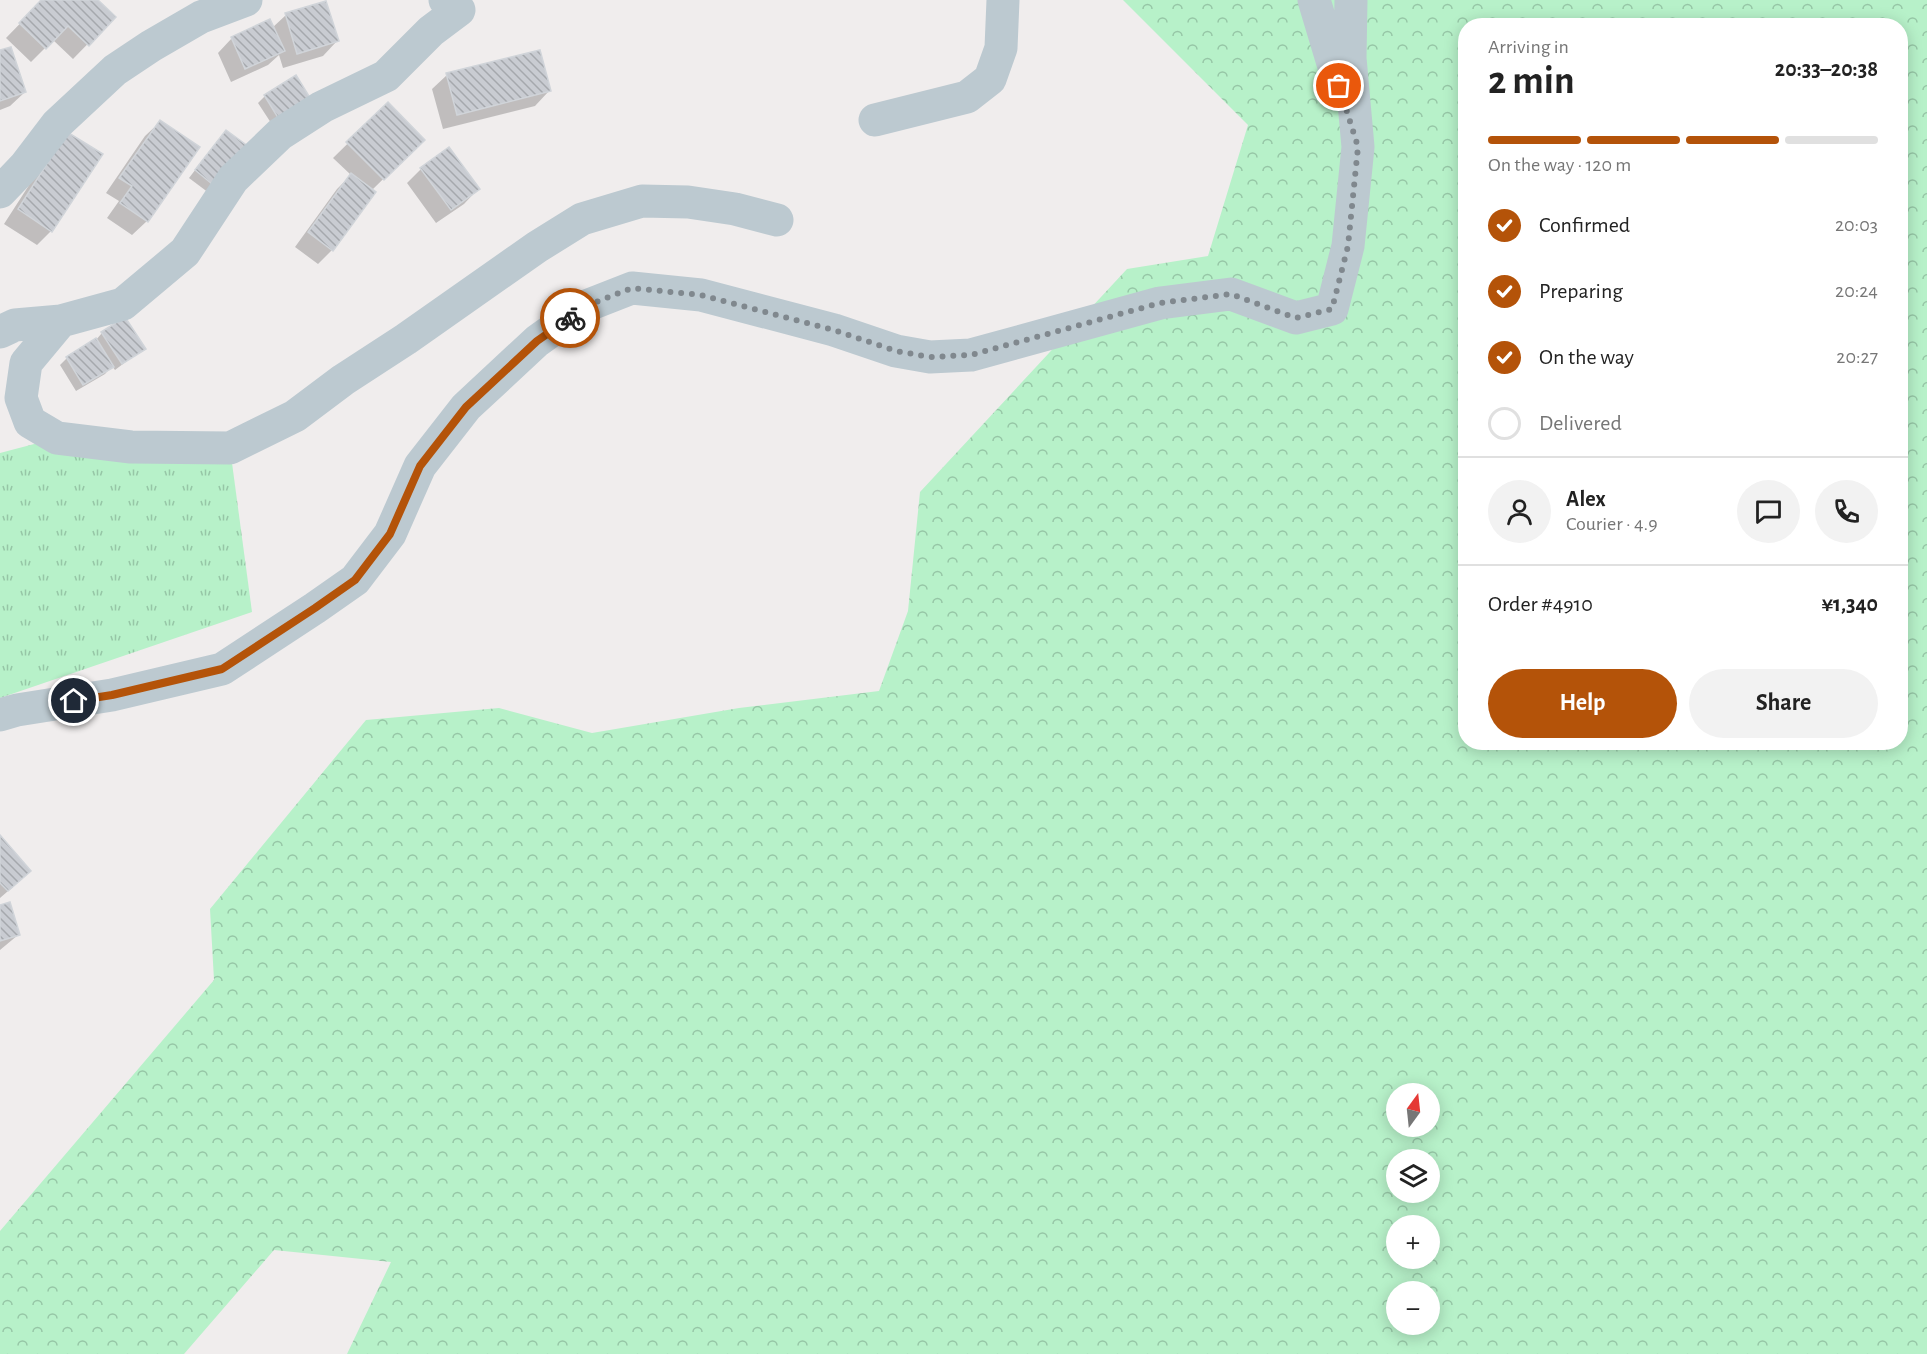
<!DOCTYPE html>
<html lang="en">
<head>
<meta charset="utf-8">
<style>
	:root { --surface:#fff; --page:#f2f2f2; --text:#222; --muted:#767676; --line:#e0e0e0; --accent:#b45309 }
	body { margin:0; font-family:"Alegreya Sans",sans-serif; background:var(--page); color:var(--text); height:100vh; display:flex; flex-direction:column; font-size:22px; white-space:nowrap }
	* { box-sizing:border-box; margin:0 }
	p { font-size:20px; color:var(--muted) }
	.icon { flex:none; width:33px; height:33px; fill:none; stroke:currentColor; stroke-width:2; stroke-linecap:round; stroke-linejoin:round }
	.map { position:relative; flex:1; overflow:hidden }
	.sheet { position:absolute; left:1458px; top:18px; width:450px; height:732px; display:flex; flex-direction:column; background:var(--surface); border-radius:24px; box-shadow:0 3px 15px #0003 }
	.sheet>* { flex:none }
	.needle { width:39px; rotate:15deg }
	.buttons { position:absolute; left:1386px; top:1083px; display:grid; gap:12px }
	.buttons a { display:grid; place-items:center; width:54px; height:54px; border-radius:50%; background:var(--surface); box-shadow:0 3px 15px #0003; font-size:30px }
	.pin { position:absolute; display:grid; place-items:center; width:51px; height:51px; color:#fff; margin:-26px; border:3px solid #fff; border-radius:50%; box-shadow:0 2px 6px #0007 }
	.courier { position:absolute; display:grid; place-items:center; width:60px; height:60px; margin:-30px; border:4px solid #b45309; border-radius:50%; background:#fff; color:#222; box-shadow:0 2px 8px #0007 }
	.headline em { font-style:normal; font-weight:700 }
	.headline div { display:flex; flex-direction:column-reverse }
	.headline { display:flex; align-items:center; justify-content:space-between; height:102px; padding:0 30px }
	h1 { font-size:39px; font-weight:700; line-height:45px }
	.bar { display:grid; grid-template-columns:repeat(4,1fr); gap:9px 6px; align-content:center; height:72px; padding:0 30px }
	.bar i { height:8px; border-radius:4px; background:var(--line) }
	.bar .active { background:var(--accent) }
	.bar p { grid-column:span 4 }
	.line { display:flex; align-items:center; gap:15px; padding:0 30px; border-top:2px solid var(--line) }
	.line div { flex:1 }
	.round { display:grid; place-items:center; flex:none; width:63px; height:63px; border-radius:32px; background:var(--page) }
	ol { padding:0 30px; list-style:none }
	li { display:flex; align-items:center; gap:18px; height:66px }
	li p { margin-inline-start:auto }
	li .icon { padding:6px; border-radius:50%; background:var(--accent); color:#fff; stroke-width:4 }
	li:last-child { color:var(--muted) }
	li i { width:33px; height:33px; border:3px solid var(--line); border-radius:50% }
	.cta { display:flex; gap:12px; margin-top:auto; padding:12px 30px }
	.cta a { flex:1; height:69px; border-radius:36px; background:var(--accent); color:#fff; font-size:24px; font-weight:700; line-height:69px; text-align:center }
	.cta a+a { background:var(--page); color:var(--text) }
	.map>svg:first-child { display:block }
	.grass { fill:url(#grass-tufts) }
	.forest { fill:url(#forest-crowns); fill-rule:evenodd }
	.shadow { fill:#0003 }
	.building { fill:url(#building-back-hatch); stroke:#d0d4d9; stroke-width:1.5 }
	.lines { fill:none; stroke-linecap:round; stroke-linejoin:round }
	.minor { stroke:#bcc9d0; stroke-width:33 }
	.done { stroke:#80888e; stroke-width:6; stroke-dasharray:0 10.8 }
	.route { stroke:#b45309; stroke-width:8 }
</style>
</head>
<body>
<div class="map">
<svg width="1927" height="1354" viewBox="0 0 1927 1354">
	<defs>
		<pattern id="grass-tufts" width="24" height="20" patternUnits="userSpaceOnUse" patternTransform="scale(1.5)"><rect width="24" height="20" fill="#b7f1c9"/><path d="M3 7l-1-3M5 7V3M7 7l1-3M15 17l-1-3M17 17v-4M19 17l1-3" fill="none" stroke="#96c6a6"/></pattern>
		<pattern id="forest-crowns" width="20" height="18" patternUnits="userSpaceOnUse" patternTransform="scale(1.5)"><rect width="20" height="18" fill="#b7f1c9"/><path d="M2 6a3 3 0 1 1 6 0M12 15a3 3 0 1 1 6 0" fill="none" stroke="#96c6a6"/></pattern>
		<pattern id="building-back-hatch" width="6" height="6" patternUnits="userSpaceOnUse" patternTransform="scale(1.5)"><rect width="6" height="6" fill="#c9ccd2"/><path d="M-1 5l2 2M0 0l6 6M5-1l2 2" fill="none" stroke="#a5a8ad"/></pattern>
	</defs>
	<rect width="100%" height="100%" fill="#f0eded"/>
	<path class="grass" d="M57,438L230,448L252,612L0,698V453Z"/>
	<path class="forest" d="M1123,0H1927V1354H347L391,1262L274,1250L184,1354H0V1231L214,980L210,909L366,720L499,708L592,733L739,708L879,691L908,611L920,492L1127,269L1208,256L1248,125ZM1466,26H1900V742H1466ZM1396,1094H1430V1126H1396ZM1396,1160H1430V1192H1396ZM1396,1226H1430V1258H1396ZM1396,1292H1430V1324H1396Z"/>
	<path class="shadow" d="M43,0H96L114,17L73,59L53,40L31,62L6,38Z
		M286,15L337,41L323,56L283,68L279,55L268,65L231,82L218,53L232,38L272,28Z
		M0,52L25,92L10,106L0,110Z
		M447,75L549,91L535,106L443,129L432,89Z
		M295,77L273,126L258,103L265,96Z
		M388,104L423,140L372,190L332,250L318,264L295,247L337,189L351,175L333,158Z
		M160,122L147,221L132,235L107,218L119,201L106,193L145,136Z
		M219,139L209,193L189,178Z
		M53,148L51,231L37,245L4,224Z
		M421,169L478,189L464,204L436,223L407,183Z
		M102,333L144,348L115,370L112,366L105,374L76,391L60,365L67,358L95,341Z
		M0,837L15,885L0,898Z
		M0,907L18,935L0,950Z"/>
	<path class="building" d="M41,0H98L116,17L89,46L68,26L46,49L19,23Z
		M326,1L339,41L297,54L285,13Z
		M270,19L285,51L245,69L231,37Z
		M11,47L26,92L0,101V50Z
		M540,50L551,91L457,115L446,73Z
		M296,75L312,101L280,121L264,95Z
		M388,102L425,140L384,180L346,142Z
		M160,120L200,147L148,222L120,203L132,186L119,178Z
		M226,130L249,147L217,188L195,170Z
		M67,132L103,154L52,232L18,209Z
		M449,147L480,189L451,210L420,168Z
		M351,173L376,192L333,251L308,232Z
		M125,317L146,349L122,364L101,332Z
		M96,338L114,367L83,385L66,357Z
		M0,835L31,871L8,891L0,883Z
		M10,902L20,935L0,941V905Z"/>
	<g class="lines">
		<path class="minor" d="M1314,0L1341,90
			M875,120L967,97L990,79L1001,48L1003,0
			M0,192L25,166L57,124L115,70L151,46L201,17L246,0
			M61,321L26,363L21,398L30,422L57,438L131,447L230,448L295,416L343,380L406,339L537,247L582,219L642,201L688,202L735,209L777,220
			M0,332L15,325L61,321L123,304L185,252L233,179L280,134L322,107L386,76L431,31L459,10L445,0
			M0,715L17,710L112,695L222,669L315,608L355,580L390,534L420,466L466,407L537,341L586,306L632,288L701,295L834,330L896,351L930,357L971,355L1160,303L1231,294L1296,318L1332,309L1348,246L1358,147L1350,58L1351,0"/>
	</g>
	<g class="lines">
		<path class="done" d="M570,318L586,306L632,288L701,295L834,330L896,351L930,357L971,355L1160,303L1231,294L1296,318L1332,309L1348,246L1358,147L1339,86"/>
		<path class="route" d="M74,701L112,695L222,669L315,608L355,580L390,534L420,466L466,407L537,341L570,318"/>
	</g>
</svg>
<div class="buttons">
<a><svg class="needle" viewBox="-14 -14 28 28"><path d="M0-13l5 13h-10z" fill="#e53935"/><path d="M0 13l5-13h-10z" fill="#767676"/></svg></a>
<a><svg class="icon" aria-label="layers" viewBox="0 0 24 24"><path d="M12 4l9 5-9 5-9-5zM3 14l9 5 9-5"/></svg></a>
<a>+</a>
<a>−</a>
</div>
<div class="pin" style="left:1339px;top:86px;background:#ea580c"><svg class="icon" aria-label="bag" viewBox="0 0 24 24"><path d="M5 8h14l-1 12H6zM9 8a3 3 0 0 1 6 0"/></svg></div>
<div class="pin" style="left:74px;top:701px;background:#1f2937"><svg class="icon" aria-label="home" viewBox="0 0 24 24"><path d="M3 11l9-7 9 7M6 9v11h12V9"/></svg></div>
<div class="courier" style="left:570px;top:318px"><svg class="icon" aria-label="bike" viewBox="0 0 24 24"><circle cx="6" cy="16" r="4"/><circle cx="18" cy="16" r="4"/><path d="M6 16l4-8h5l3 8M10 8l3 8H6M13 5h3"/></svg></div>
<section class="sheet">
<div class="headline"><div><h1>2 min</h1><p>Arriving in</p></div><em>20:33–20:38</em></div>
<div class="bar"><i class="active"></i><i class="active"></i><i class="active"></i><i></i><p>On the way · 120 m</p></div>
<ol>
<li><svg class="icon" aria-label="check" viewBox="0 0 24 24"><path d="M5 12l5 5 9-10"/></svg>Confirmed<p>20:03</p></li>
<li><svg class="icon" aria-label="check" viewBox="0 0 24 24"><path d="M5 12l5 5 9-10"/></svg>Preparing<p>20:24</p></li>
<li><svg class="icon" aria-label="check" viewBox="0 0 24 24"><path d="M5 12l5 5 9-10"/></svg>On the way<p>20:27</p></li>
<li><i></i>Delivered</li>
</ol>
<div class="line" style="height:108px"><a class="round"><svg class="icon" aria-label="person" viewBox="0 0 24 24"><circle cx="12" cy="8" r="4"/><path d="M4 21q1-7 8-7t8 7"/></svg></a><div><b>Alex</b><p>Courier · 4.9</p></div><a class="round"><svg class="icon" aria-label="chat" viewBox="0 0 24 24"><path d="M4 5h16v11H9l-5 4z"/></svg></a><a class="round"><svg class="icon" aria-label="phone" viewBox="0 0 24 24"><path d="M5 4h4l2 5-3 2q2 4 5 5l2-3 5 2v4C11 20 4 13 5 4z"/></svg></a></div>
<div class="line" style="height:78px"><div>Order #4910</div><b>¥1,340</b></div>
<div class="cta"><a>Help</a><a>Share</a></div>
</section>
</div>
</body>
</html>
